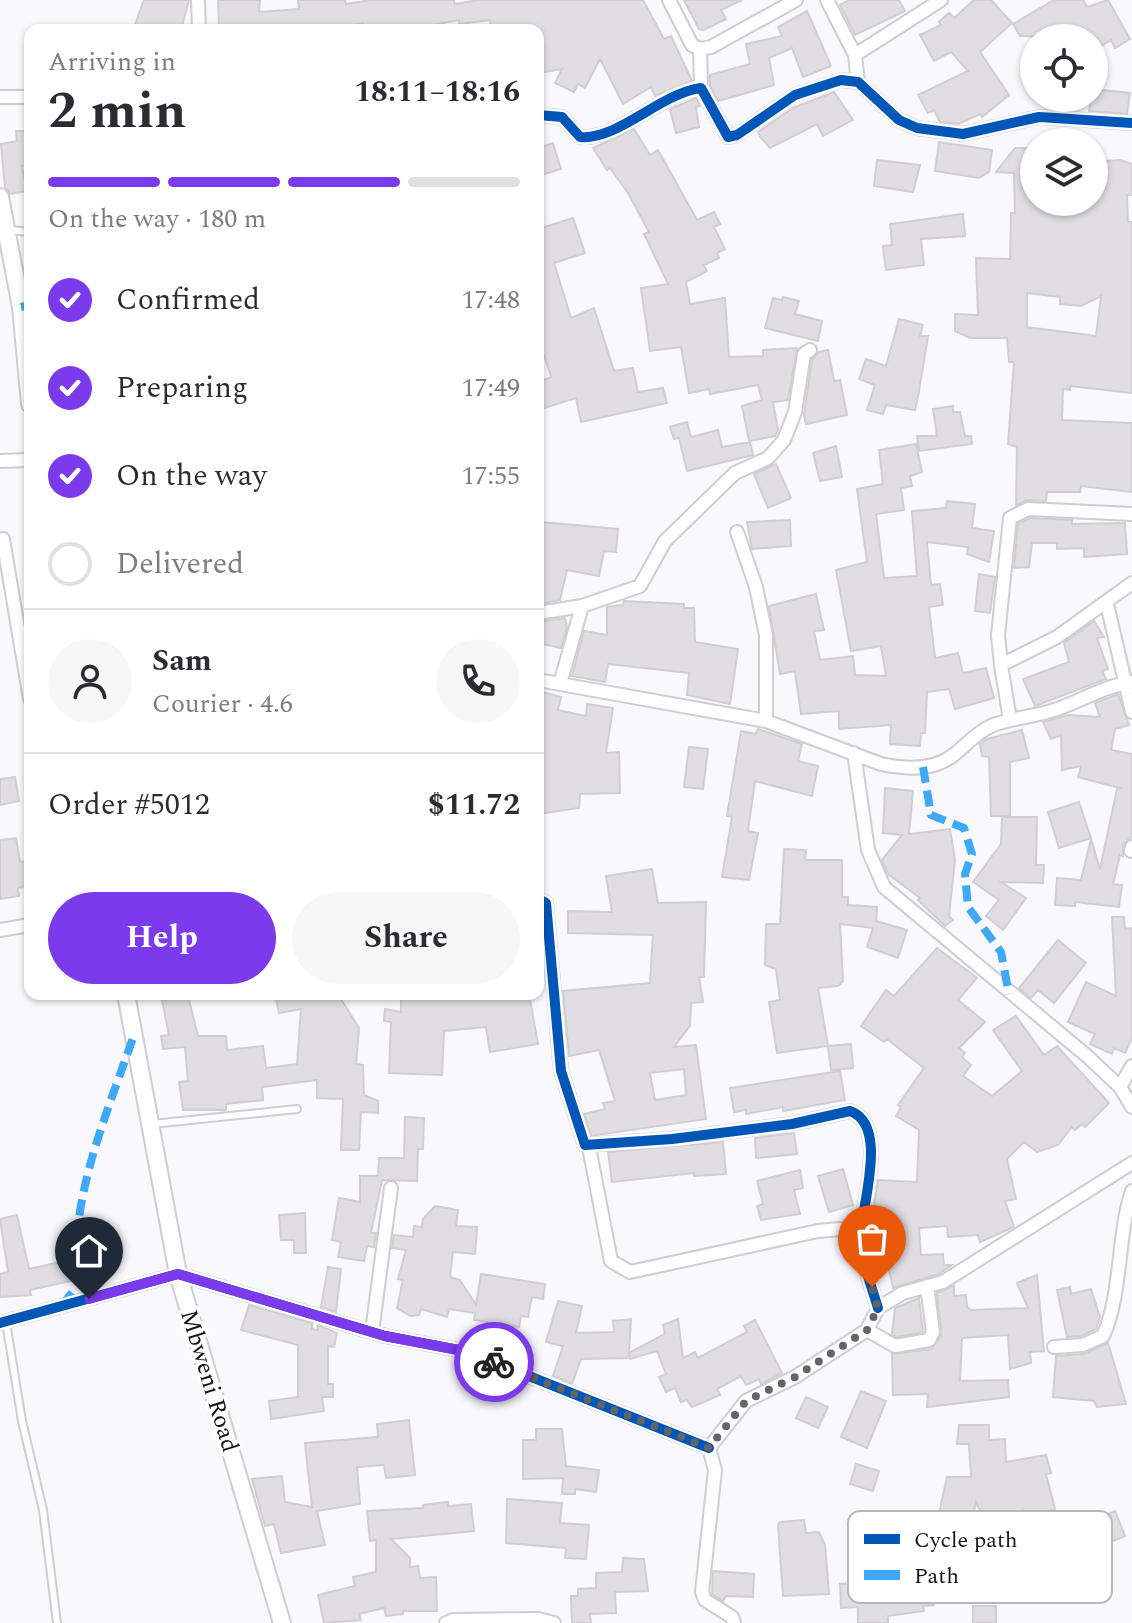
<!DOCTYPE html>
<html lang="en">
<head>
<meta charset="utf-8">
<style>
	:root { --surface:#fff; --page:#f7f7f7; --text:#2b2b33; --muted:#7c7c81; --line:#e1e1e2; --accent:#7c3aed }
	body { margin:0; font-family:Spectral,serif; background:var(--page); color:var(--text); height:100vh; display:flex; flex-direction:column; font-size:30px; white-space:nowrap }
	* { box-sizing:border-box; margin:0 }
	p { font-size:26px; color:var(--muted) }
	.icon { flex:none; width:44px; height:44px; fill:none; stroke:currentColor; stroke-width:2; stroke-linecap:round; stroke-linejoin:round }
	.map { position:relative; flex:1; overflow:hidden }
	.side { position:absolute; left:24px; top:24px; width:520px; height:976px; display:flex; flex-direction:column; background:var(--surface); border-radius:16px; box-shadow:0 2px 6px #0004 }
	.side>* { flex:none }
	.tools { position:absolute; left:1020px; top:24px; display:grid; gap:16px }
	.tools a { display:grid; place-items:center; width:88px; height:88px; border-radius:50%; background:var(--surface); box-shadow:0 2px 6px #0004; font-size:40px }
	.pin { position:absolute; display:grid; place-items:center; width:68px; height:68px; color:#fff; margin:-82px -34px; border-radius:50% 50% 50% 0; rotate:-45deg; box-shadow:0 0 8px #0007 }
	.pin .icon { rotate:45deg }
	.courier { position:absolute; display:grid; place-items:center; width:80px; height:80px; margin:-40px; border:6px solid #7c3aed; border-radius:50%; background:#fff; color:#222; box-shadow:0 2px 10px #0007 }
	.headline em { font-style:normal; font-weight:700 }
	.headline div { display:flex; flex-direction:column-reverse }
	.headline { display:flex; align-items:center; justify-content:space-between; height:136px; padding:0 24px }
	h1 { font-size:52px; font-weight:700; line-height:60px }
	.bar { display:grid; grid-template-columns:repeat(4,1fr); gap:12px 8px; align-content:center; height:96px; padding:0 24px }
	.bar i { height:10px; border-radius:6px; background:var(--line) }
	.bar .active { background:var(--accent) }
	.bar p { grid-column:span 4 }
	.line { display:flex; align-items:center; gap:20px; padding:0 24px; border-top:2px solid var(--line) }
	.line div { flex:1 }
	.round { display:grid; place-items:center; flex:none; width:84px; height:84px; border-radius:42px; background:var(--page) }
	ol { padding:0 24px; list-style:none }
	li { display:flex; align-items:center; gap:24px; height:88px }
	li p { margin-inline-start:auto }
	li .icon { padding:8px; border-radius:50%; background:var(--accent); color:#fff; stroke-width:4 }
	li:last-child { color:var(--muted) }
	li i { width:44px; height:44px; border:4px solid var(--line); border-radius:50% }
	.button { display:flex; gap:16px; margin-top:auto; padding:16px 24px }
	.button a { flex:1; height:92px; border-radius:48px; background:var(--accent); color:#fff; font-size:32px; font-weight:700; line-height:92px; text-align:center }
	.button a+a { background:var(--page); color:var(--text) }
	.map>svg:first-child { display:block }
	.building { fill:#e0dee2; stroke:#d0ced1; stroke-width:2; fill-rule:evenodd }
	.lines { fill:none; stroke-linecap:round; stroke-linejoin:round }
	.service-casing { stroke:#cecdd1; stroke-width:10 }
	.minor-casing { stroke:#cecdd1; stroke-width:16 }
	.tertiary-casing { stroke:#cecdd1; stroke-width:20 }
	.service { stroke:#fefeff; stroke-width:6 }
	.minor { stroke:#fefeff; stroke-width:12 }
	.tertiary { stroke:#fefeff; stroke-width:16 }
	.quiet { stroke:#3fa9f5; stroke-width:8; stroke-dasharray:16 8; stroke-linecap:butt }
	.cycleway-casing { stroke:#fff; stroke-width:15 }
	.cycleway { stroke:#0057b8; stroke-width:10 }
	.done { stroke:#646367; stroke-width:8; stroke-dasharray:0 14.4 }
	.route { stroke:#7c3aed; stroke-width:10 }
	.labels { text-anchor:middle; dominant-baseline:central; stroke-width:7; stroke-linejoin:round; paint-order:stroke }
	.street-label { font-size:24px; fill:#141317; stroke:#fff }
	.key { fill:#fff; stroke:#b8b8b9; stroke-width:2 }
	.key-label { font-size:22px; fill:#141317 }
</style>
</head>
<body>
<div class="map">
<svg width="1132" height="1623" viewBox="0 0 1132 1623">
	<rect width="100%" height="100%" fill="#f9f8fc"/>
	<path class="building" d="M144,0H189L181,30H133Z
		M218,0H260L259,12L299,9L298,0H345L346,4L371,0H454L455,4L479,0H643L664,39L671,36L692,81L655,96L651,87L623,104L600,59L585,88L578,84L574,92L555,83L562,69L538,73V30H524V25L491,30L490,20L459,24V20L407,30H364L363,23L329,30H219Z
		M684,0H742L721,10L726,19L704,30L699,29Z
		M849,0H899L905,11L855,35L840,5Z
		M974,0H991L1012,23L980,52L1009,95L982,117L980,114L958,124L940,122L934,110L928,113L918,95L968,71L951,52L934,61L920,35L941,25L939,22L949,13L954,18Z
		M1054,0H1083L1087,7L1108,0L1130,39L1115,48L1111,40L1094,50V38L1020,36L1013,24Z
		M807,11L831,66L803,77L792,48L769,58L774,85L718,101L710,86V75L750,64L746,44L782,36L778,27Z
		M1094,89L1130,93L1127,114L1089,111Z
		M834,92L853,120L823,136L817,124L770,148L761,138L758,132L793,108Z
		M696,98L700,106L696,107L699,127L676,133L670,109Z
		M634,129L650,155L658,150L697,220L714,212L720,224L714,227L725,249L717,253L719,258L704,265L707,271L686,282L690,304L725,298L729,357L763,356V350L797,348L788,400L773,402L778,430L775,436L749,441L742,406L762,400L758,385L710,394L709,389L689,393L681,347L650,351L641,288L668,284L644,234L649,232L628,193L610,168L607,170L593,148Z
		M16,131H30V166H22L27,191L10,194L5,187L1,144L17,141Z
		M939,142L992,150L989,172L979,178L935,171Z
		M553,143L561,169L538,176V148Z
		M1015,148H1034V202H1094V162L1120,160L1132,164V195H1127L1128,222H1132V393L1070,386V390L1063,389L1062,420L1132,423V492L1081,486L1080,492H1047L1046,501L1028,500L1016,505L1017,447L1008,444L1014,362H1009L1007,338H970L955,331V314L978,315L976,258L1010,259L1011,213H1015L1014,173L996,172ZM1027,293L1060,297V304L1081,306L1101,296L1096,336L1027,327Z
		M877,160L920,165L913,192L874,186Z
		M963,214L965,236L921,239L924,265L886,270L883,246L892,245L890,224Z
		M573,218L585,253L554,263L571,318L594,308L614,371L633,368L638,392L663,388L667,403L581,422L576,398L538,410V383L551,377L542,349L538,351V229Z
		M783,297L799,301L795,314L822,321L818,341L765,328L773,298L782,300Z
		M899,319L923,325L920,336H928L919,391L915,410L886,405L883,414L867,410L875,385L859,379L866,359L886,366Z
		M828,350L834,381L840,380L847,415L806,424L804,415L812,359L819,352Z
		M953,406V412H960L965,436H971L972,444L919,451L917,436H937L933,409Z
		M687,422L691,437L718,430L722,447L750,442L753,455L687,471L679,438L674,439L670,427Z
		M916,444L922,472L910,476L912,486L901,488L904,510L876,514L884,578L917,576L912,511L946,508L947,501L975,504L972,528L994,531L989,562L967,554L968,547L927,542L931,585L940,584L943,605L929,607L935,658L958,653L963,673L986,668L994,698L955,709L949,689L927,692L925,733H921L920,746L890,744L891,725L839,729V711L801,714L795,671L780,674L769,606L816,594L824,630L814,631L820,660L853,656L855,675L886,676L881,646L851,651L836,570L867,562L857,489L883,484L879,450Z
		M836,446L842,477L820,481L813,453Z
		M776,464L791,498L768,508L754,474Z
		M1030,518L1072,520V524L1125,523L1127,554L1084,557V548L1057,549V543H1032L1029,567L1014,568L1018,524Z
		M790,520L791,546L752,549L747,522Z
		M541,522L618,529L616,552L604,551L599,576L567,570L560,600L538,604Z
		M979,574L995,577L990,613L975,611Z
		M624,601L684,604V608H694L695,642L738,649L730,704L687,695L689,673L608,664L605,682L572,676L584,631L607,635V607L623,605Z
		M565,618L567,627L561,648L538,643V622Z
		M1094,621L1104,637L1097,638L1108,669L1102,671L1106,679L1035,706L1023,679L1069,662L1064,643Z
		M538,691L561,697L558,710L586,716L587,704L613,708L606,753L619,752L620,793L580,794L579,808L538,814Z
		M1118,694L1129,725L1115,729L1111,750L1132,754V836L1123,845V856L1120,855L1113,884L1122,885L1119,907L1075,902V906L1055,905L1057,878L1081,880L1091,839L1100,869L1117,789L1120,788L1078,777L1081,766L1062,770L1061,735L1051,739L1043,722L1068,715L1100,717L1095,703Z
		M758,729L802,744L798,761L818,766L812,796L755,781L748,831L758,833L749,880L722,877L732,817L727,816L741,731L756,734Z
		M1022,730L1029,758L1010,762V816H991L989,757L982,756L980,744L987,739Z
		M689,747L708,749L703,789L684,787Z
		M15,777L19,801L0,805V779Z
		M885,788L913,791L909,834L950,829L955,860L949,916L953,920L945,926L918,900L920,898L888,874L882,860L902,835L883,833Z
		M1079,802L1091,838L1059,848L1048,812Z
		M1002,817H1037L1036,865H1044L1043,883L1001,882L1026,898L1003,930L986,916L999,900L973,882L1001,844Z
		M16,838L20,862L27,861L30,885L18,888L19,896L0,899V840Z
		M784,849L806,850L805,860H842V897H848V905L877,907L876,921L907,930L898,958L867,947L873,928L840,924L843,981L838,986L818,988L828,1046L777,1053L769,1002L780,1000L776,969L765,965L766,924H780Z
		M652,869L658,903L706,902L704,977H699L703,1002L691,1003L690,1026L674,1047L696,1045L706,1119L591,1136L584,1114L605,1109L603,1103L615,1101L599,1050L569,1056L563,991L650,983L653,935L568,933V911L612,912L606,876ZM684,1069L686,1095L655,1100L650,1073Z
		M1112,917H1124L1125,929L1132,928V1038L1125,1053L1114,1048L1112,1054L1090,1044L1095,1034L1068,1022L1086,982L1116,996Z
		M1058,940L1086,963L1054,1003L1038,990L1031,998L1019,988Z
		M937,948L977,978L958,1000L985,1022L959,1048L965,1053L962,1057L971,1065L963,1076L992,1096L1022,1071L993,1030L1016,1016L1044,1055L1057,1046L1109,1103L1085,1127L1082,1124L1075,1130L1072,1127L1058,1145L1037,1152L1024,1142L1007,1159L1016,1199L1005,1201L1014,1227L980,1242L978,1235L948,1237L947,1226L919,1228L921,1255L943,1254L944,1265H952L939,1274L893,1288L882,1237V1208L874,1206L878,1180L917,1182L919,1130L896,1116L901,1107L898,1105L924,1068L887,1039L884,1042L861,1026L886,990L894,996Z
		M275,994H338L359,1028L356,1064L363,1065L364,1095L378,1101V1113L361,1112L359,1150H341L343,1099L317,1098V1080L262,1087L263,1100L226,1104V1110H183L179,1082L188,1081L185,1047L163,1049L161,1036L169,1035L162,1000L188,996L198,1036H226L227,1050L263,1046L266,1068L297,1064L301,1009L279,1013Z
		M401,994H529L538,1044L490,1052L486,1027L444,1031L442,1075L389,1073L391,1022L384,1021L385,1009L401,1012Z
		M851,1044L853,1068L831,1070L828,1046Z
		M840,1071L845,1100L783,1111V1107L746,1114V1110L734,1112L730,1088Z
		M405,1117L424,1118L423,1149H418L417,1181L382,1180L371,1233H376L374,1247L367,1246L364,1261L338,1257L341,1242L332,1240L339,1198L360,1202V1176H378L379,1158H404Z
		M794,1133L797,1154L756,1158L755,1138Z
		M723,1142L726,1174L694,1176V1173L612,1182L608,1152Z
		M843,1169L853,1205L829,1212L818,1176Z
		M800,1170L803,1188L794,1190L800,1214L761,1220L757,1206L763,1204L757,1181Z
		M435,1206L458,1210L456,1226L477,1227L475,1254L453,1252L450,1277L460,1280L476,1305L481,1274L545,1284L543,1299L532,1297L528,1317L521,1316L519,1327L474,1320L475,1313L449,1309L447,1317L421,1309L419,1315L410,1316L397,1308L403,1280L398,1279L406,1250L392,1248L394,1235L413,1237L414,1226L422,1227L423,1219Z
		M305,1213L306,1253H294V1240H281L279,1215Z
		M17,1215L29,1269L74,1259L79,1279L30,1290L31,1295L0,1297V1274L8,1272L0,1219Z
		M328,1267L341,1269L336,1312L321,1307Z
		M1037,1275L1044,1351L1030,1352L1031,1363L1010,1369L1008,1335L962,1338L960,1381L1008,1380L1009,1397L927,1407L928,1394L893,1395L892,1354L931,1349L941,1336L937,1293L954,1286V1296L966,1295L967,1307L971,1310L1028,1308L1017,1283Z
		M1070,1287L1071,1294L1091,1289L1100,1317L1096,1329L1081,1336L1067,1337L1057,1290Z
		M919,1298L923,1332L897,1337L892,1334L895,1308Z
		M558,1301L582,1306L576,1333L614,1332L613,1321L631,1319L629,1353L665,1334L663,1325L678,1319L683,1358L695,1352L698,1358L747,1332L744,1326L755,1320L782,1373L761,1384L759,1379L746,1385L741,1376L717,1389L720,1395L692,1407L687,1400L681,1402L675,1388L666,1392L659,1377L666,1374L657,1351L630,1359L629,1355L628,1358L581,1359L572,1384L553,1376L563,1346L546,1342Z
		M249,1305L312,1323V1329L318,1330V1325L337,1333L334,1347L328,1346V1384H333V1397H322L324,1411L271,1419L269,1401L298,1397V1345L241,1330Z
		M1108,1343L1126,1404L1097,1407L1094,1401L1053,1397L1056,1356L1084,1354Z
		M861,1391L886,1401L867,1448L841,1437Z
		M806,1397L828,1407L818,1428L796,1418Z
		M409,1420L415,1475L386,1478L384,1465L357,1467L360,1504L317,1511L325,1545L281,1553L274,1524L265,1526L252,1479L282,1476L285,1502L312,1507L305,1443L378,1437L377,1424Z
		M959,1425H989V1440L1005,1439L1006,1462L1046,1455L1051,1473L1046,1474L1055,1509L1024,1517L1023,1510L987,1526L976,1502L970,1530L949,1531L948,1535L935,1532L947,1477H971L969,1444H957Z
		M536,1429H562L566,1466L599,1470L596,1492L575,1489V1494H562L563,1478L523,1479V1440H536Z
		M856,1464L879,1471L873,1491L850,1484Z
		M507,1499L562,1503L560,1523L589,1525L586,1559L565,1558L566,1548L506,1543Z
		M448,1502V1506L471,1504L474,1531L391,1539L410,1558V1567L418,1566L420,1578L436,1577L437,1611H403V1614L386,1616L384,1608L359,1614L361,1620L324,1623L318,1595L355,1586L353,1577L376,1572V1540L370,1541L367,1511L423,1508V1505Z
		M1064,1511H1079V1526L1115,1511L1125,1536L1086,1553L1083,1593L1053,1590L1055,1572H1062L1064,1562Z
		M804,1520L806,1533L819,1532L825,1545L829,1594L783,1596L778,1525L780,1522Z
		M623,1558L644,1559L648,1591L615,1592L616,1613L590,1614L591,1623H572L571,1596H578V1589L596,1588V1573L622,1572Z
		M713,1571L754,1574L753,1597L726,1596L723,1601L712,1594Z
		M886,1582V1588L929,1582L934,1605L923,1606L924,1611L888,1616V1623H858V1607L841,1608L840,1584Z
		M973,1606H996V1623H973Z"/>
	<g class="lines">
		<g class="service-casing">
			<path id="service" d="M10,230L30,232
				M152,1124L297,1109
				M6,1322L22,1421L43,1510L57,1623"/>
		</g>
		<g class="minor-casing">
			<path id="minor" d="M198,0L199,30
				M669,0L692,45L700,49L711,47L796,0
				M827,0L855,55L858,82
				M700,49L701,88
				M855,55L941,0
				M0,97H30
				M538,115L562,117L580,137C617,141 661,93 701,88L728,137L737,135L795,95L841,80L858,82L899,120L917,128L963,134L1039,117L1132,123
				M0,461L30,460
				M737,532L756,587L766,635V721
				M3,539L30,699
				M1107,604L1132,712
				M538,613L582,606L640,586L665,541L735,473L768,458L784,440L795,412L804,354L810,350
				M1001,665L998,635L1010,518L1028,509L1132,514
				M538,680L766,721L881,764C904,769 932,771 952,756C966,746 975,733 991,726C1012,717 1036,717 1057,709C1083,700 1104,686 1132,682
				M560,684L582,606
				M1010,720L1001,665L1057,637L1132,583
				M854,753L868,850L884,887L1087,1056L1120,1087L1132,1107
				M1131,851L1132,847
				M538,899L546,903L561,1071L585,1145L672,1139L792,1124L850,1111C889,1125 862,1203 861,1234C861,1259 871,1285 878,1308
				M0,930L30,925
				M1120,1087L1132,1066
				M589,1147L611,1261L630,1272L818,1231L840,1229L861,1234
				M0,1323L178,1274L385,1336L469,1352L709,1448
				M867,1330L895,1346L929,1340L933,1332L927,1286
				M372,1332L391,1188
				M1054,1347L1083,1345L1103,1336C1122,1295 1117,1236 1132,1191
				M446,1623L453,1620L538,1619L554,1623
				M734,1623L732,1617L705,1600L702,1592L715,1470L709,1448L746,1401L795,1377L867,1330L878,1308L903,1293L943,1282L1132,1163"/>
		</g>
		<g class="tertiary-casing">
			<path id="tertiary" d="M0,197L21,307L30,404
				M126,994L178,1274L282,1623"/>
		</g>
		<use href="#service" class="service"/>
		<use href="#minor" class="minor"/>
		<use href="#tertiary" class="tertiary"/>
		<path class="quiet" d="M21,307L30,305
			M923,767L931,815L964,828L972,854L965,874L968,907L1001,952L1009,994
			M62,1305L79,1284C78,1268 75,1251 77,1235C83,1167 112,1099 134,1035"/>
		<g class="cycleway-casing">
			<path id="cycleway" d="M538,115L562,117L580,137C617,141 661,93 701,88L728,137L737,135L795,95L841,80L858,82L899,120L917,128L963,134L1039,117L1132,123
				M538,899L546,903L561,1071L585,1145L672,1139L792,1124L850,1111C889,1125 862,1203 861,1234C861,1259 871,1285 878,1308
				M0,1323L178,1274L385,1336L469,1352L709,1448"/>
		</g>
		<use href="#cycleway" class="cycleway"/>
	</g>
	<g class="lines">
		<path class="done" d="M494,1362L709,1448L746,1401L795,1377L867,1330L878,1308L872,1287"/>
		<path class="route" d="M89,1299L178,1274L385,1336L469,1352L494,1362"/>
	</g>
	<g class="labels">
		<g class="street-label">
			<text transform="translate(209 1381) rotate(73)">Mbweni Road</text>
		</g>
	</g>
	<rect x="848" y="1511" width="264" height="92" rx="12" class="key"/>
	<rect x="864" y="1534" width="36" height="10" fill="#0057b8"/>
	<rect x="864" y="1570" width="36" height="10" fill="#3fa9f5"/>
	<g class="key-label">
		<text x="914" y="1547">Cycle path</text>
		<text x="914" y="1583">Path</text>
	</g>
</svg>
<div class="tools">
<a><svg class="icon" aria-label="locate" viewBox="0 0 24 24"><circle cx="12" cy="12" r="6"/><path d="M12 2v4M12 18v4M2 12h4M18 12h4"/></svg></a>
<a><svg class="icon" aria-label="layers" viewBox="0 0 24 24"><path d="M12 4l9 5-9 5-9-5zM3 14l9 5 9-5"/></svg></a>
</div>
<div class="pin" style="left:872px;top:1287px;background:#ea580c"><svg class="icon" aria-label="bag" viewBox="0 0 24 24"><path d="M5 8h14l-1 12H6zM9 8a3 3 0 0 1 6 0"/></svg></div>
<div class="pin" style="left:89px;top:1299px;background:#1f2937"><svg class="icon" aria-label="home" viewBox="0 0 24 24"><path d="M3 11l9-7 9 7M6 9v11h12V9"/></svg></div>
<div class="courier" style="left:494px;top:1362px"><svg class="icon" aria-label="bike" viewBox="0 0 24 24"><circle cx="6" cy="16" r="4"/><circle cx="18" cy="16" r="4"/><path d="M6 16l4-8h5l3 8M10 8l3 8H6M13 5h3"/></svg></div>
<section class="side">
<div class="headline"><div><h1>2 min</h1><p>Arriving in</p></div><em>18:11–18:16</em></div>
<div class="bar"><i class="active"></i><i class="active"></i><i class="active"></i><i></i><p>On the way · 180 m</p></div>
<ol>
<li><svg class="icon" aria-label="check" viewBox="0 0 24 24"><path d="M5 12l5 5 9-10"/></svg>Confirmed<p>17:48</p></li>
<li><svg class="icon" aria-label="check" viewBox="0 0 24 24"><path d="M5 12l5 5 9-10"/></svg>Preparing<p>17:49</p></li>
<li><svg class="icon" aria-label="check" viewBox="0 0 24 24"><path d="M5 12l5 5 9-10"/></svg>On the way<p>17:55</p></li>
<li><i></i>Delivered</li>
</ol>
<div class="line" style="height:144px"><a class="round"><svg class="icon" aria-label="person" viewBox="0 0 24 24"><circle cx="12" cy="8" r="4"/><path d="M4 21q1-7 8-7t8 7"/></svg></a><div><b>Sam</b><p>Courier · 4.6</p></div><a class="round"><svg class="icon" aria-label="phone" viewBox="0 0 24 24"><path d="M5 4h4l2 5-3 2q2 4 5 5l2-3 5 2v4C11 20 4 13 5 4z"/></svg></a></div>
<div class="line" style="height:104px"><div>Order #5012</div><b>$11.72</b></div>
<div class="button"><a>Help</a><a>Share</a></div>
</section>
</div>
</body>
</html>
